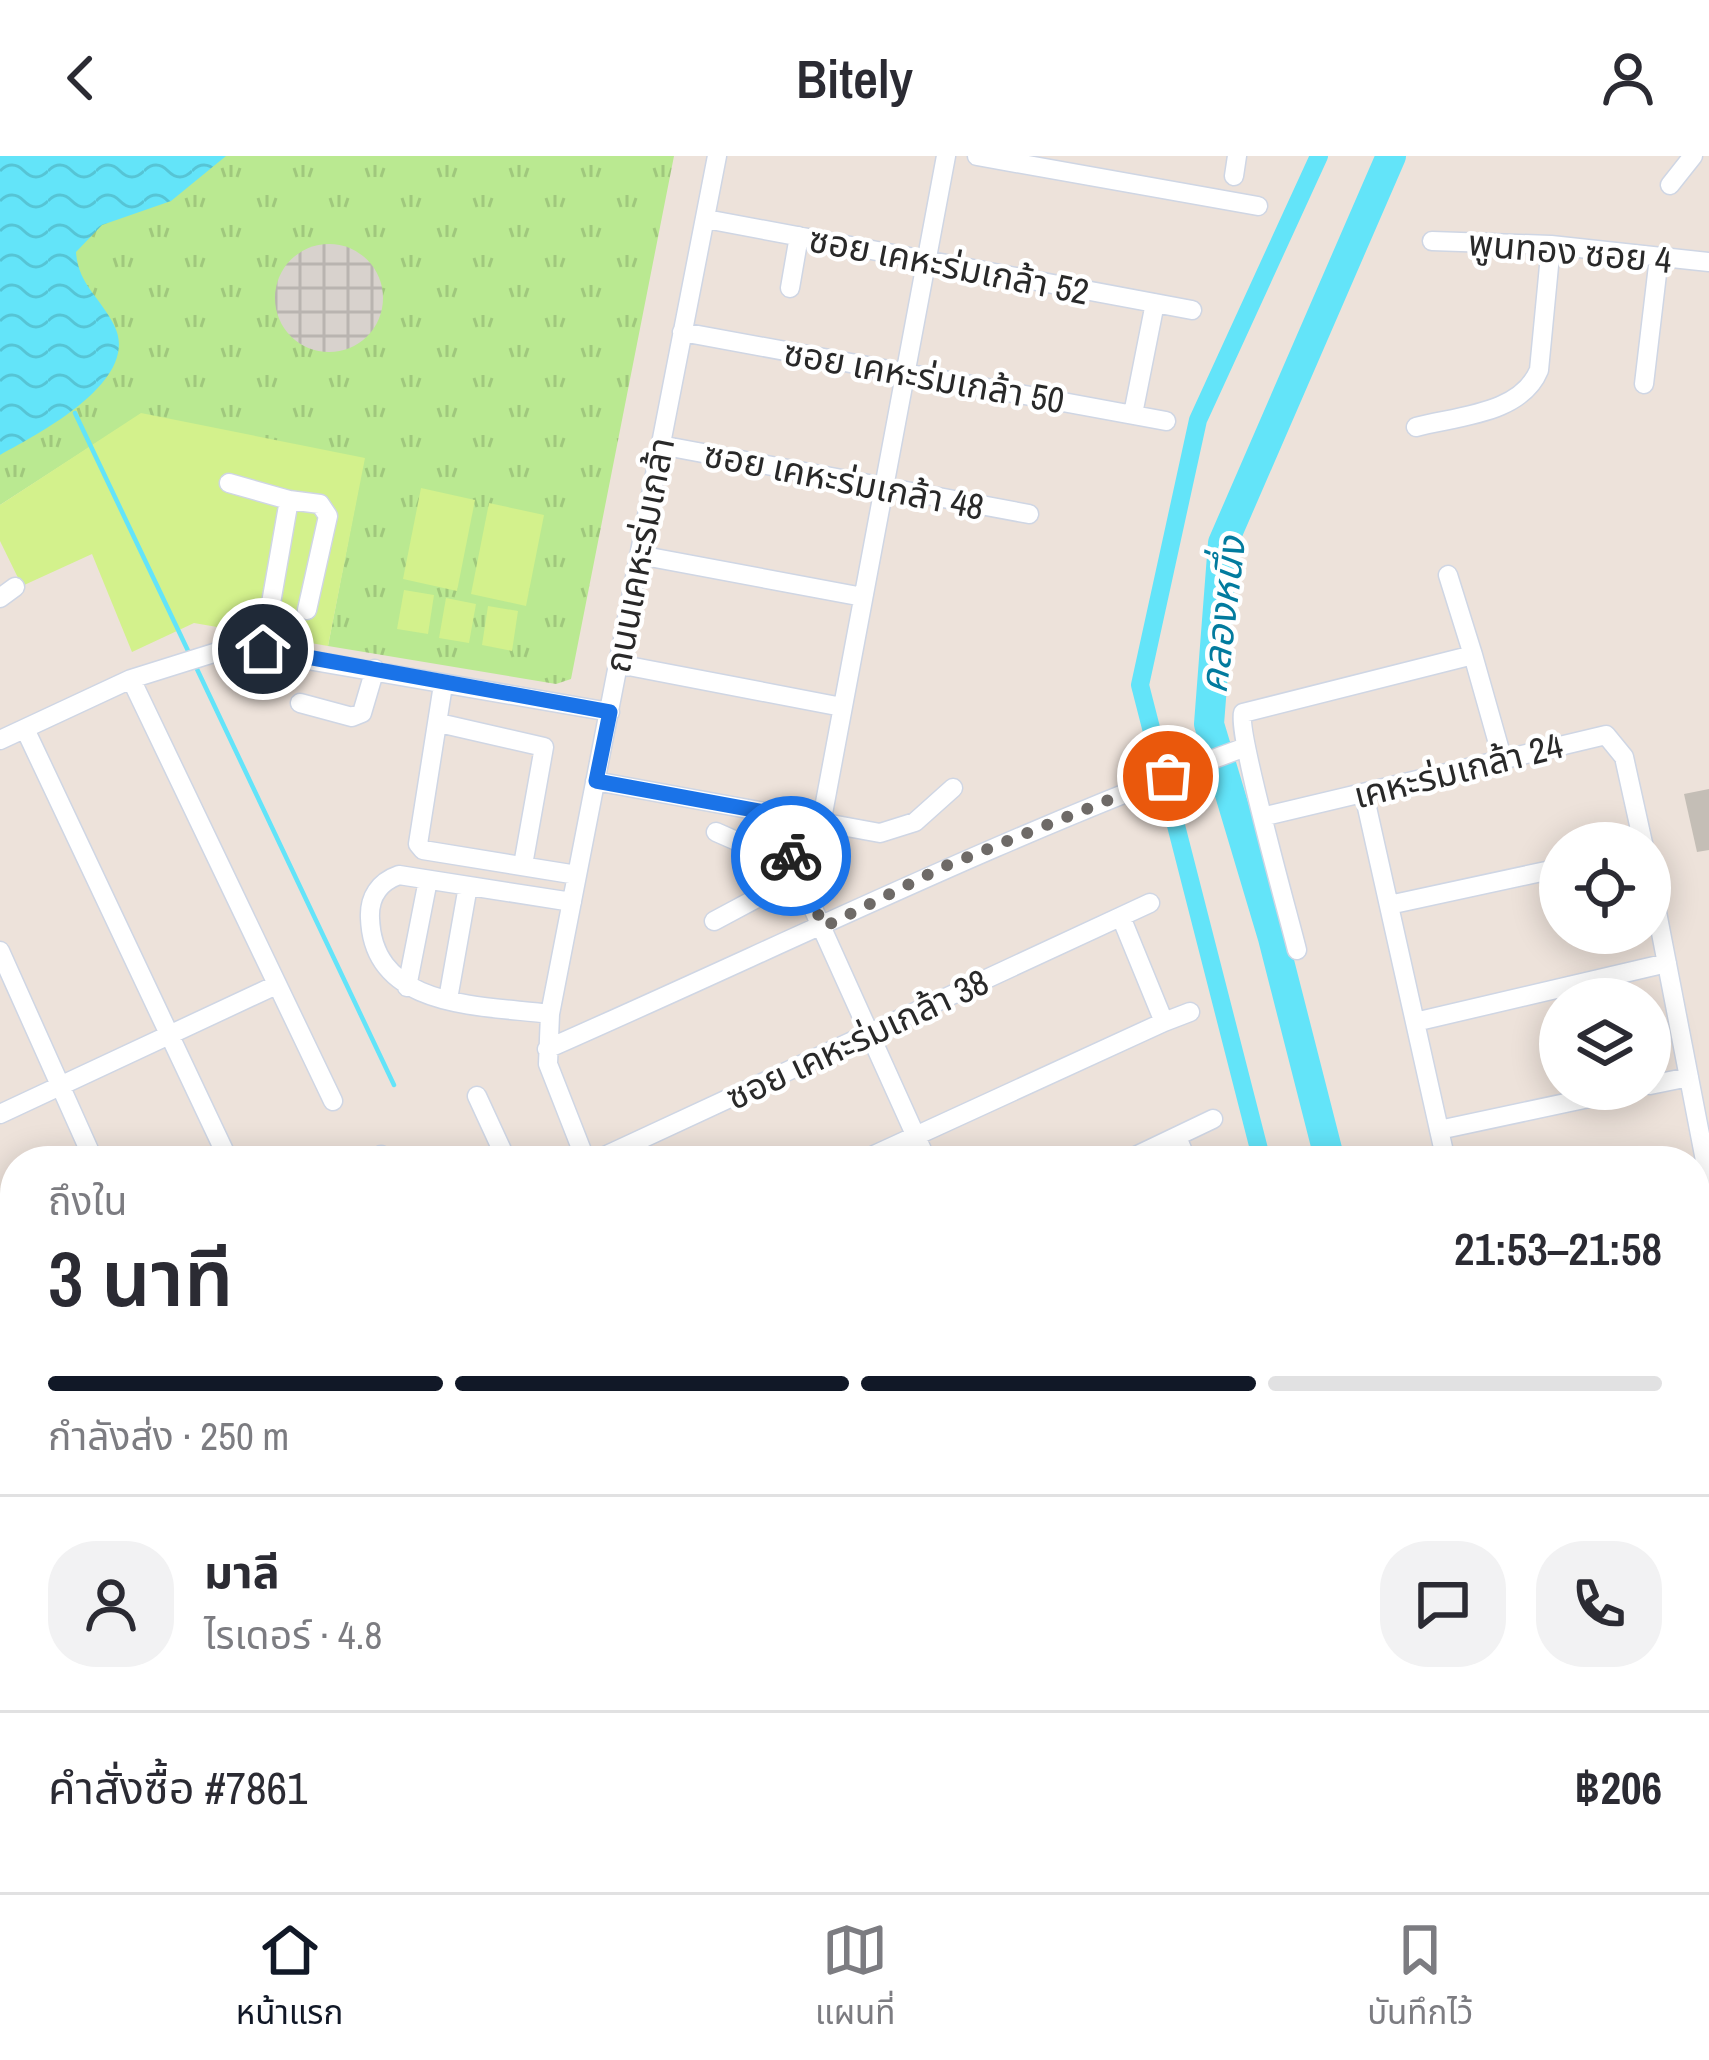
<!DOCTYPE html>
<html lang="th">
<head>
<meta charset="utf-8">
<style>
	:root { --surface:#fff; --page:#f2f2f3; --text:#2b2b33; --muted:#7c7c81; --line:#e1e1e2; --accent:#111827 }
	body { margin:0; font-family:"Archivo Narrow","Noto Sans Thai",sans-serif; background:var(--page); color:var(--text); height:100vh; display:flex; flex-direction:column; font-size:45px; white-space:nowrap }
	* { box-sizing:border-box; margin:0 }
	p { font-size:39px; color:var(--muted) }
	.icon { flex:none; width:66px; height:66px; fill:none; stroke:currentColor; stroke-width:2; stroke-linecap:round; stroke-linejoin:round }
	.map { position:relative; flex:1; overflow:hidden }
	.details { position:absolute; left:0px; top:990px; width:1710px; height:747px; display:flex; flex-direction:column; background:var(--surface); border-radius:48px 48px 0 0; box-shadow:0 6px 30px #0003 }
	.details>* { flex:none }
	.buttons { position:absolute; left:1539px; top:666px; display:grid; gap:24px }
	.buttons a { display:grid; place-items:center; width:132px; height:132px; border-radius:50%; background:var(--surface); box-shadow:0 6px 30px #0003; font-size:60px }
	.pin { position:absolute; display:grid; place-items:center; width:102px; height:102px; color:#fff; margin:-51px; border:6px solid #fff; border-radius:50%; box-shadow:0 3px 12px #0007 }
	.courier { position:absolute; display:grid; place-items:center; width:120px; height:120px; margin:-60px; border:9px solid #1a73e8; border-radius:50%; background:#fff; color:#222; box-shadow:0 3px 15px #0007 }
	.summary em { font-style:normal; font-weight:600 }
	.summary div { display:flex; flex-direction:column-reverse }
	.summary { display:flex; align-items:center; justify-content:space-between; height:204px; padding:0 48px }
	h1 { font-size:78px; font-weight:600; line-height:90px }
	.bar { display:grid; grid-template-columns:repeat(4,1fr); gap:18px 12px; align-content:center; height:144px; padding:0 48px }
	.bar i { height:15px; border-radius:9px; background:var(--line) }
	.bar .selected { background:var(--accent) }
	.bar p { grid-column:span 4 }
	.line { display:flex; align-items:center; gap:30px; padding:0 48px; border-top:3px solid var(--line) }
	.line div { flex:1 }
	.round { display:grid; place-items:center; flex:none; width:126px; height:126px; border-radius:48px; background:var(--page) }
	header { display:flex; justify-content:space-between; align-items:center; height:156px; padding:0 48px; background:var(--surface); font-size:54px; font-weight:600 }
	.tabs { display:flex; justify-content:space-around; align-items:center; height:168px; border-top:3px solid var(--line); background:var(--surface); font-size:33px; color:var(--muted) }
	.tabs a { display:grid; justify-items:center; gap:6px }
	.tabs .selected { color:var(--accent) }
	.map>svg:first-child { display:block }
	.grass { fill:url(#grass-tufts) }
	.pitch { fill:#d3f18c }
	.plaza { fill:url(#plaza-grid) }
	.water { fill:url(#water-waves) }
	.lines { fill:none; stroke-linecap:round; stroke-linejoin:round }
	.stream { stroke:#63e4f9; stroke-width:4.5 }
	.canal { stroke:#63e4f9; stroke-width:18 }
	.river { stroke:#63e4f9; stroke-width:30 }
	.building { fill:#c4beb6 }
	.minor-casing { stroke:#cfd6e4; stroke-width:21 }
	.minor { stroke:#fff; stroke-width:18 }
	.done { stroke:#6e6a67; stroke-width:12; stroke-dasharray:0 21.6 }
	.route { stroke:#1a73e8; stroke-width:15 }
	.labels { text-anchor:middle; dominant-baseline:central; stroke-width:9; stroke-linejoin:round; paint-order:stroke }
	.street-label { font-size:36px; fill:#292929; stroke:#fff }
	.water-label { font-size:39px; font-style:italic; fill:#027b9e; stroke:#fff }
</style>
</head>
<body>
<header><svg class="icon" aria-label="back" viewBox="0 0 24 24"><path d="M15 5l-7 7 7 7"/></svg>Bitely<svg class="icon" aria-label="person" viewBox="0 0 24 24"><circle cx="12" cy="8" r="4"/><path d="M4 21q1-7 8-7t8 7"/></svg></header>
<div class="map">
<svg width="1709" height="1736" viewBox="0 0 1709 1736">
	<defs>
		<pattern id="grass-tufts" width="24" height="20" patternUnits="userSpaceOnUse" patternTransform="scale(3)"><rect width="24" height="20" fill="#bae991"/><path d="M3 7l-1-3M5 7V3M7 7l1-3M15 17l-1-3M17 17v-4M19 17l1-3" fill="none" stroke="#a0c87d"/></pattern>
		<pattern id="plaza-grid" width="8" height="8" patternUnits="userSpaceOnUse" patternTransform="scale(3)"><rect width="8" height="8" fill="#d8d2cd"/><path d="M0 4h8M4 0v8" fill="none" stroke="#b9b4b0"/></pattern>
		<pattern id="water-waves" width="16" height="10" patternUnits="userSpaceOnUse" patternTransform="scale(3)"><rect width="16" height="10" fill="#63e4f9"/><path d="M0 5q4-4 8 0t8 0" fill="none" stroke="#56c4d5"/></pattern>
	</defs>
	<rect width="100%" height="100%" fill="#ede2da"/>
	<path class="grass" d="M0,0H674L571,523L556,528L328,490L364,303L141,258L0,349Z"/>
	<path class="pitch" d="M141,257L365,302L328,490L194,467L132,496L92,398L22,430L0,385V349Z
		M421,332L475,344L457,435L403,423Z
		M489,347L544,359L526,450L471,438Z
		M404,434L434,439L428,478L397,473Z
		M446,442L476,448L469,487L439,482Z
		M488,450L518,455L512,495L482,489Z"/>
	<path class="plaza" d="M275 142a54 54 0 1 1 108 0a54 54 0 1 1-108 0Z"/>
	<path class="water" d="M0,0H226L171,45L102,69L76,96C78,128 100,141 114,169C143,225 36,279 0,299Z"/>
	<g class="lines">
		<path class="stream" d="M75,257L191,501
			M196,511L394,929"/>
		<path class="canal" d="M1262,1005L1140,529L1198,264L1319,0
			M0,1656L15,1687
			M32,1722L39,1736
			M596,1722L602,1736
			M1552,1722L1556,1736
			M149,1736L174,1722"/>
		<path class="river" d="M1330,1005L1273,782L1209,568L1223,387L1391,0
			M1617,1722L1621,1736"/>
	</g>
	<path class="building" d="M1709,633V694L1697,696L1684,638Z"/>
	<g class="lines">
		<g class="minor-casing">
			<path id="minor" d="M977,0L1258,50
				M1234,20L1237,0
				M1670,29L1693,0
				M706,63L1192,154
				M1432,85L1551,89L1709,106
				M790,132L799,80
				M682,176L1166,265
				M1644,228L1659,101
				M1133,258L1155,147
				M1416,271C1458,260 1521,258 1539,214L1551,89
				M660,289L1029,358
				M229,327L289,344L263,493
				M289,344L320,348L328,360L307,454
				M639,399L863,441
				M1448,419L1473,499
				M0,442L15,431
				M618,508L842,551
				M131,523L333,945
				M443,529L418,688L423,694L577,719
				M300,547L352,561L362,557L375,513
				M439,567L544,591L523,709
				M25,573L229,1005
				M0,584L131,523L233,491L610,556
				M595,625L880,677L915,666L953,632
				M1364,638L1446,1005
				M770,657L927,1005
				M1266,660L1606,579L1624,601L1643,687
				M716,676L741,687L780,730
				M1650,720L1709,1025
				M812,743L821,668L946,0
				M1389,749L1560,712
				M1121,761L1164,866L1190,856
				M714,765L800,719
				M1297,794C1289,761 1236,574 1243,557L1473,499L1503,605
				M0,795L94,1005
				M407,831L428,724
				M448,843L468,730
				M550,858C482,849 373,854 370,762C369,741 379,726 399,719L572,746
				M1415,866L1667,807
				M547,893C779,791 1005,679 1243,592
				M1650,929L1689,921
				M477,940L507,1005
				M0,958L274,830
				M1439,974L1631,933
				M1177,981L1187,1005
				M381,999L383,1005
				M586,1005L548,908L550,858L717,0
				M594,1005L1150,747
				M861,1005L1164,866
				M1125,1005L1213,963
				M1695,1063L1709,1061
				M0,1085L15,1120
				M1695,1186L1709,1184
				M1,1205L15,1238
				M1695,1304L1709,1302
				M0,1419L15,1412
				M1695,1434L1709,1433
				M0,1481L15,1515
				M1695,1576L1709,1574
				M1695,1692L1709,1690
				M426,1722L434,1736
				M514,1722L520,1736
				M334,1736L357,1722
				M674,1736L700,1722
				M919,1736L950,1722
				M1238,1736L1268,1722
				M1515,1736L1533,1728"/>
		</g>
		<use href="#minor" class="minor"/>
	</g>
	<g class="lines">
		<path class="done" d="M791,700L824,771L943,711L1168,620"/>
		<path class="route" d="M263,493L610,556L596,625L770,657L791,700"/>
	</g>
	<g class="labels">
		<g class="street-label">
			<text transform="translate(1570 95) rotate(5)">พูนทอง ซอย 4</text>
			<text transform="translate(949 109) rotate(11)">ซอย เคหะร่มเกล้า 52</text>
			<text transform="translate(924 220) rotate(10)">ซอย เคหะร่มเกล้า 50</text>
			<text transform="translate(844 324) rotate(11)">ซอย เคหะร่มเกล้า 48</text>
			<text transform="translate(639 399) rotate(-79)">ถนนเคหะร่มเกล้า</text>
			<text transform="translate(1458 614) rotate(-14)">เคหะร่มเกล้า 24</text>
			<text transform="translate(857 883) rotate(-25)">ซอย เคหะร่มเกล้า 38</text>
		</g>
		<g class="water-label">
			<text transform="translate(1222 459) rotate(-83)">คลองหนึ่ง</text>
		</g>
	</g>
</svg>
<div class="buttons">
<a><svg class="icon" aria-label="locate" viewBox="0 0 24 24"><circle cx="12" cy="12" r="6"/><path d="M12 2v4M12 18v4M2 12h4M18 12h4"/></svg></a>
<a><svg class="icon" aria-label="layers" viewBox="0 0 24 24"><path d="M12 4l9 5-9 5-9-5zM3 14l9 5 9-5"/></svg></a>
</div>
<div class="pin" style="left:1168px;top:620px;background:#ea580c"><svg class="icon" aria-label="bag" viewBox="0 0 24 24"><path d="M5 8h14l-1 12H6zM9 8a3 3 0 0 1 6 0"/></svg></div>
<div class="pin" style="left:263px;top:493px;background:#1f2937"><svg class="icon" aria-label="home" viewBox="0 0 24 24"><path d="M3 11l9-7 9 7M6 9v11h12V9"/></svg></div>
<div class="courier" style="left:791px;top:700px"><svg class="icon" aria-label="bike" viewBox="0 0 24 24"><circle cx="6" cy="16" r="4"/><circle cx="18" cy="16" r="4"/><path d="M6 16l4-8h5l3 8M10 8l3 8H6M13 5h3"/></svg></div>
<section class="details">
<div class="summary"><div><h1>3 นาที</h1><p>ถึงใน</p></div><em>21:53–21:58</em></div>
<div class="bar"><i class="selected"></i><i class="selected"></i><i class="selected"></i><i></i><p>กำลังส่ง · 250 m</p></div>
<div class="line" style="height:216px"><a class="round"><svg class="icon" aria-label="person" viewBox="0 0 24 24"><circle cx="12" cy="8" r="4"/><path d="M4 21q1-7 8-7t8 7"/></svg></a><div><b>มาลี</b><p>ไรเดอร์ · 4.8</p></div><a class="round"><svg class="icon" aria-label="chat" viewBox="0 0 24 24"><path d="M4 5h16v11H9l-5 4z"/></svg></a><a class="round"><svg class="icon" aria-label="phone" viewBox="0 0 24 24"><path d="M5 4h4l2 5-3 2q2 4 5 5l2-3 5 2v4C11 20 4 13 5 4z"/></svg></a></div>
<div class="line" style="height:156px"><div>คำสั่งซื้อ #7861</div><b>฿206</b></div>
</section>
</div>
<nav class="tabs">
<a class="selected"><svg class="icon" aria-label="home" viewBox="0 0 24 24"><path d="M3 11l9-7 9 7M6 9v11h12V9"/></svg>หน้าแรก</a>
<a><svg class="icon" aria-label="map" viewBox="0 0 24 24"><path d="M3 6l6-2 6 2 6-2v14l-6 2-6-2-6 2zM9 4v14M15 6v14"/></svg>แผนที่</a>
<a><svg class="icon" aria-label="saved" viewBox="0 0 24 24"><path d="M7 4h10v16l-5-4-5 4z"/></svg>บันทึกไว้</a>
</nav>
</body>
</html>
